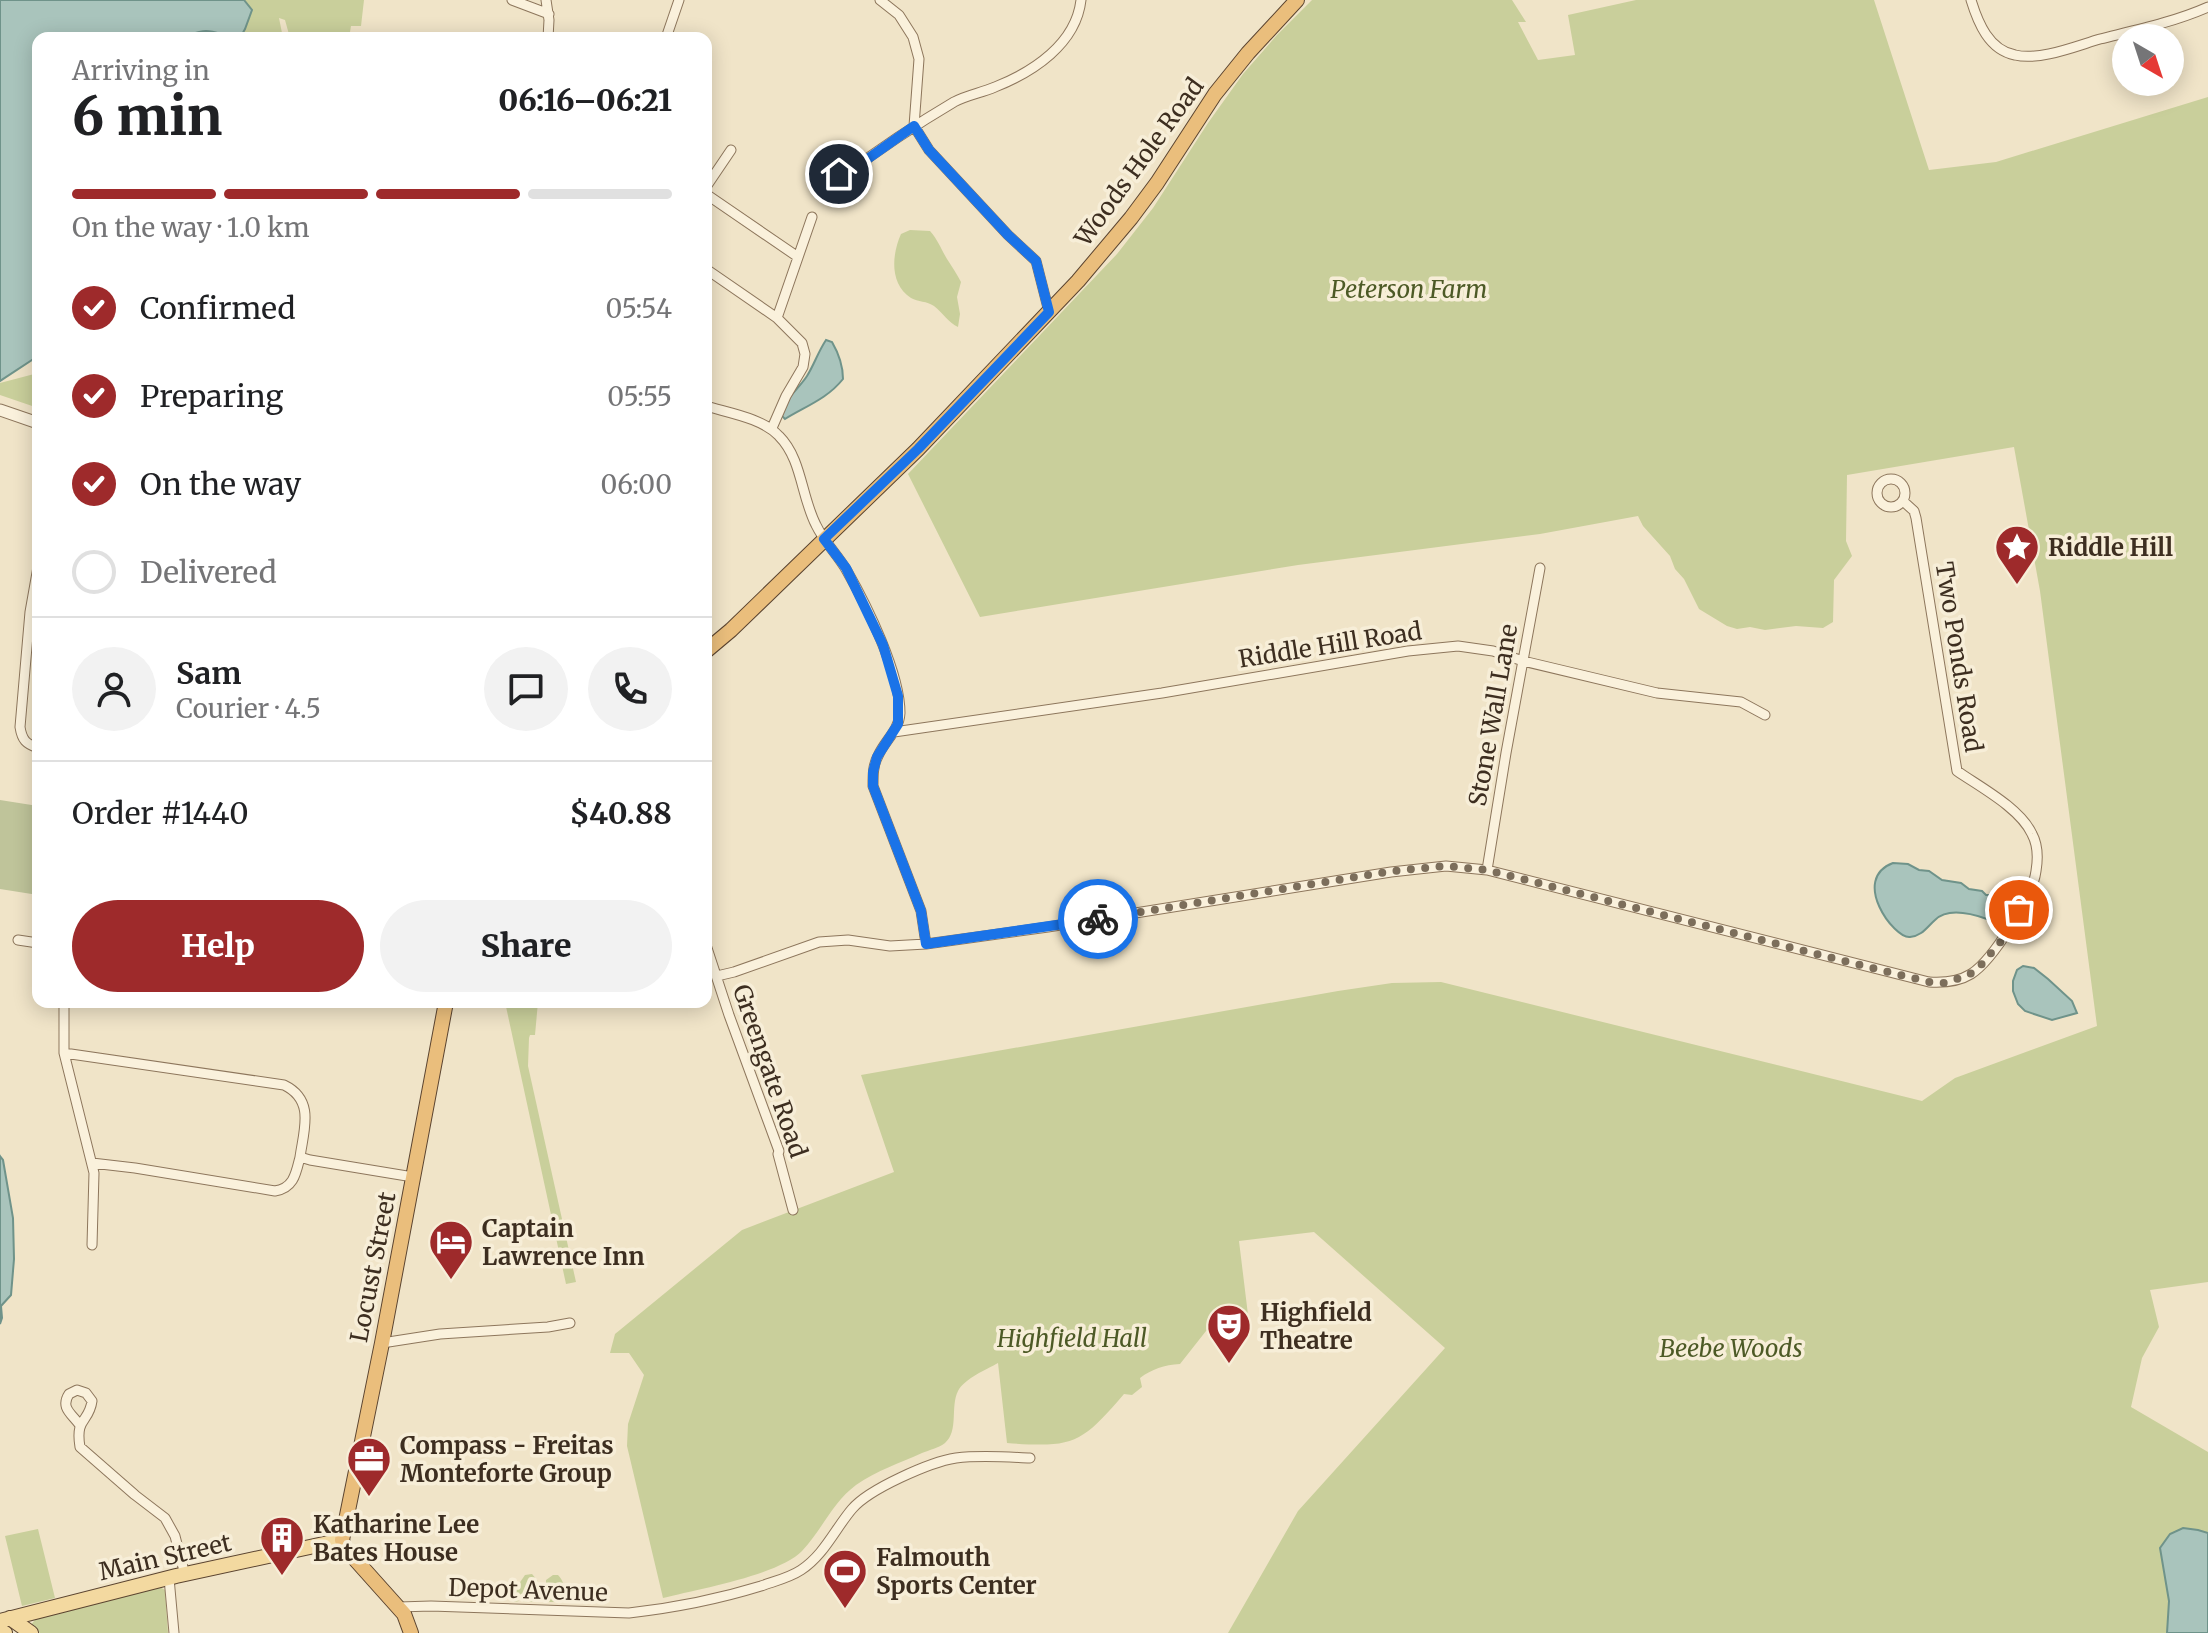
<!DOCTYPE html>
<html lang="en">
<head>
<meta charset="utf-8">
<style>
	:root { --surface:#fff; --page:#f2f2f2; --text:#202124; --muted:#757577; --line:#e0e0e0; --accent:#9e2a2b }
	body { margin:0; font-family:Merriweather,serif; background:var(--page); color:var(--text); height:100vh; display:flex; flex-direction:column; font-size:30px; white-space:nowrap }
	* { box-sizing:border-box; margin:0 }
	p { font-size:26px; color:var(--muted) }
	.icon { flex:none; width:44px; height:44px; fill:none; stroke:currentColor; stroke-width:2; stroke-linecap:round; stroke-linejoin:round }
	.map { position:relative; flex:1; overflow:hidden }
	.details { position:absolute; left:32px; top:32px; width:680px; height:976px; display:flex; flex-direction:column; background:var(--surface); border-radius:16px; box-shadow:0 4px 20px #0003 }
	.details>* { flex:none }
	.needle { width:52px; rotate:141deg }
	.controls { position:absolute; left:2112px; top:24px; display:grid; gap:16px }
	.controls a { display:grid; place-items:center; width:72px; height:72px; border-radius:50%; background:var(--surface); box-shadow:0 4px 20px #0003; font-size:40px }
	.pin { position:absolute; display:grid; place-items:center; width:68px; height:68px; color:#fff; margin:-34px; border:4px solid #fff; border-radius:50%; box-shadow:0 2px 8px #0007 }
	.courier { position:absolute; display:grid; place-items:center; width:80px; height:80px; margin:-40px; border:6px solid #1a73e8; border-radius:50%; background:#fff; color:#222; box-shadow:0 2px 10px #0007 }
	.headline em { font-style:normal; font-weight:800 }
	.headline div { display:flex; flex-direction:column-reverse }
	.headline { display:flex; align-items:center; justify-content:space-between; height:136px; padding:0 40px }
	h1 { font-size:52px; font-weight:800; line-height:60px }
	.bar { display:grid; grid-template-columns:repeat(4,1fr); gap:12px 8px; align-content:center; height:96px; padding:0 40px }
	.bar i { height:10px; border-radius:6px; background:var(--line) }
	.bar .on { background:var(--accent) }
	.bar p { grid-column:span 4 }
	.line { display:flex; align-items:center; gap:20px; padding:0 40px; border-top:2px solid var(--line) }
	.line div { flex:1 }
	.round { display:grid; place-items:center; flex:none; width:84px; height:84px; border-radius:42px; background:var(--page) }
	ol { padding:0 40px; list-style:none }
	li { display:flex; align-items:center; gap:24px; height:88px }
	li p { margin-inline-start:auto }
	li .icon { padding:8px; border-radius:50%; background:var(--accent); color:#fff; stroke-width:4 }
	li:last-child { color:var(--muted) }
	li i { width:44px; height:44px; border:4px solid var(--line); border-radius:50% }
	.action { display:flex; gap:16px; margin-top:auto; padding:16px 40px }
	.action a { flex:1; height:92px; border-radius:48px; background:var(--accent); color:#fff; font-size:32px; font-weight:800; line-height:92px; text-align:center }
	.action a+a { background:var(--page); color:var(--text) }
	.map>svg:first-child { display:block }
	.green { fill:#c9cf9b }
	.cemetery { fill:#bfc49a }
	.water { fill:#a9c4bc; stroke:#6f938a; stroke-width:2 }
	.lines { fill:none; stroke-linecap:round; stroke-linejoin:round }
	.minor-casing { stroke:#8d765c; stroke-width:11 }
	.tertiary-casing { stroke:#8d765c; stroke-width:13 }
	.primary-casing { stroke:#5b4430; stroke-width:16 }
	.trunk-casing { stroke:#5b4430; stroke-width:16 }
	.minor { stroke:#faf1dc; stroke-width:9 }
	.tertiary { stroke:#faf1dc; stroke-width:11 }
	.primary { stroke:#f3d9a0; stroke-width:14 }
	.trunk { stroke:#eabe7c; stroke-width:14 }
	.done { stroke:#7c6e5b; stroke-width:8; stroke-dasharray:0 14.4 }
	.route { stroke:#1a73e8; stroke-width:10 }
	.labels { text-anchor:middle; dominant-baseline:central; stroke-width:7; stroke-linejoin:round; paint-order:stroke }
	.street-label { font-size:24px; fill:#3d2e20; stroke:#f7eed8 }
	.park-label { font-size:24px; font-style:italic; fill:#4d5a26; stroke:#f7eed8 }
	.poi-label { font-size:24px; font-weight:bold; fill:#3d2e20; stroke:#f7eed8; text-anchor:start }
</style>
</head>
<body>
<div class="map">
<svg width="2208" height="1633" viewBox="0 0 2208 1633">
	<rect width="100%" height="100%" fill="#f0e4c8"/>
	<path class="green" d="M244,0H364L361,26H351L349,38H290L285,20L279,18L283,38H175L190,30L245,29L252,10Z
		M1312,0H1512L1526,22H1518L1538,60L1575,55L1568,15L1636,0H1874L1929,170L1996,162L2208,97V1282L2150,1290L2159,1327L2142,1358L2131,1407L2208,1452V1633H1228L1298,1511L1445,1348L1314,1232L1239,1241L1249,1323L1244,1315L1227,1313L1206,1331L1180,1364C1164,1365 1152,1369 1140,1378L1142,1387L1132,1395L1124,1394C1081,1444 1074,1448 1007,1443L998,1363C986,1370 965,1378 958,1391C950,1407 959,1431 945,1443C939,1448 929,1450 922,1453C900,1463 876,1471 856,1485C832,1503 822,1530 802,1551C779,1575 698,1589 663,1598L627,1446L628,1424L644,1375L629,1353H610L615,1334L742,1230L894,1172L861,1075L1338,991L1392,983L1441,982L1922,1101L1955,1078L2097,1026L2040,591L2014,447L1847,475L1846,541L1852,556L1834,580L1833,622L1823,628L1796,626L1765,630L1750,627L1737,629L1727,626L1699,609L1684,579L1675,569L1670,556L1643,526L1638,516L1540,534L1298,565L980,617L908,474L1117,254L1153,208L1208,123L1243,74L1277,35Z
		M910,230L930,231C938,240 941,249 947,259C952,267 957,274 961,282L957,297L960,314L958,327C949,323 943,313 934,306C927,301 918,302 911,298C889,284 892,254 901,234Z
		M38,373V408L0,395V383Z
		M505,1002H538L535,1035H530L529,1038L528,1066L576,1282L566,1284Z
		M38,1529L55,1598L22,1606L5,1536Z
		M532,1574L538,1581L537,1584H530V1594L535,1595L536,1598L550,1599V1595H555V1585L546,1584V1580L553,1575H558C565,1582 566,1593 564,1602H523L522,1595H516L519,1601L514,1602V1591L525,1575Z
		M160,1587L165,1590L168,1633H40L30,1626L38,1616Z"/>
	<path class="cemetery" d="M0,800L38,806V895L0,889Z"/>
	<path class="water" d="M0,0H244L252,10L245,29L240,38C225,38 218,31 206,31C198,31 188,36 180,38H38V356L0,381Z
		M826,340L832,342C839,354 843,366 843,379C827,399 806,406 785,419L782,416C784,398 798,390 807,376C814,365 818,352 826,340Z
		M1893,863L1908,864L1919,870L1929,871L1942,880L1961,883L1969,889L1982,891L1986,895H1993L1999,900V904L1988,914L1987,919C1973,914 1948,907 1935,920C1927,927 1922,936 1910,937C1894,939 1850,879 1893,863Z
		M2023,966L2034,968L2048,979L2072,1001L2077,1013L2052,1020L2025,1011L2018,1004L2013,991V981L2017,970Z
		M0,1156L3,1160L13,1218L14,1259L11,1295L1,1306L2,1318L0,1324Z
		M2183,1528L2198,1530L2208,1533V1633H2167L2169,1601L2160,1548L2170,1534Z"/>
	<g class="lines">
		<g class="minor-casing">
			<path id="minor" d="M512,0L549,14
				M546,0L549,20L548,38
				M880,0L899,15L913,37L919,59L914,126L929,150L1008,235L1036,261L1049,312
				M1971,0C1978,23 1989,50 2015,55C2040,61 2076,46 2100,39C2136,30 2174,22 2208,7
				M666,38L679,0
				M842,177L831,169L821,172L818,180L819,185L826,191L835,190L841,182L842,177C878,150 915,125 954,102C967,95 981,93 995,87C1033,72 1076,44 1081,0
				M706,187L731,150
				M706,194L798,257
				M706,269L777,318L802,343L805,354L803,367L786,396L772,428
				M777,318L812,217
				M706,406C729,413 762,418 779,436C802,459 801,496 816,525C824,542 838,555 847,571C867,606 900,673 900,713C899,731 885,740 878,756C873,765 873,775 873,786L921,911L926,944
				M1877 493a14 14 0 1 1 28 0a14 14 0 1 1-28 0Z
				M38,567L30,612L20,727C22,740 26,744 38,748
				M894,732L1162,693L1408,651L1458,646L1493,651L1523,661L1657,693L1741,702L1765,715
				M1487,870L1506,753L1540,568
				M18,940L38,943
				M706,945L729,1015L779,1151L778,1154L793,1210
				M717,976L734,972L819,942L848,940L890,946L926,944L1048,927L1391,872L1446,866L1487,870L1929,982C1944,983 1958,982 1971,974C1993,960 2033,896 2036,871C2038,859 2038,845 2032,834C2020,808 1980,787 1957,771L1916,518L1914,511L1903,501
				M64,1002V1053L94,1173L92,1245
				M64,1053L284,1085C315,1100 304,1129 300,1157L310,1160L413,1177
				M92,1163L135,1168L275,1191C294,1188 296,1173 300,1157
				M382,1343L440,1334L548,1327L570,1323
				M79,1424C72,1414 60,1408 69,1394L77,1390L86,1393L92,1401C89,1423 75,1417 80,1447L135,1495L165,1518L175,1536L185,1575
				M169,1578L174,1633
				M399,1607L431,1606L629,1613C673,1608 719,1599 761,1586C775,1581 789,1578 801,1570C824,1555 835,1529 852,1509C869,1489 930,1462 956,1458C981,1455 1006,1457 1030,1458"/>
		</g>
		<g class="tertiary-casing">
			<path id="tertiary" d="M0,410L38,423"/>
		</g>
		<g class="primary-casing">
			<path id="primary" d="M10,1618L31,1633
				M0,1621L176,1576L342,1540
				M0,1632L5,1633"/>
		</g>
		<g class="trunk-casing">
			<path id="trunk" d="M706,651L731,630L918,449L1078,281L1131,218L1157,183L1215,94L1248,53L1297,0
				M411,1633L404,1614L345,1548L342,1540L382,1343L446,1002"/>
		</g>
		<use href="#minor" class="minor"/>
		<use href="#tertiary" class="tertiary"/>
		<use href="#primary" class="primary"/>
		<use href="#trunk" class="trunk"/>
	</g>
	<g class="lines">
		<path class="done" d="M1098,919L1393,871L1446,866L1487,870L1840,960L1929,982L1944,983L1969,975L1980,966L2003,939L2019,910"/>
		<path class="route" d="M839,174L842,177L914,126L929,150L1008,235L1036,261L1049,312L918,449L824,539L846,568L883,645L898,696V724L877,757L873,772V786L921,911L926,944L1098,919"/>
	</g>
	<defs>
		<g id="sight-pin" transform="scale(2.3)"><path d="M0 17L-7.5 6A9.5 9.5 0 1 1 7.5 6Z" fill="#9e2a2b" stroke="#f7eed8"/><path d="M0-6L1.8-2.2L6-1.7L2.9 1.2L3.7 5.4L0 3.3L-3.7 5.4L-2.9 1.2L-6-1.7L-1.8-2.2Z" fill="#fff"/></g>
		<g id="hotel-pin" transform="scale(2.3)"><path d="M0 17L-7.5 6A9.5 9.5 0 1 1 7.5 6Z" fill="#9e2a2b" stroke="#f7eed8"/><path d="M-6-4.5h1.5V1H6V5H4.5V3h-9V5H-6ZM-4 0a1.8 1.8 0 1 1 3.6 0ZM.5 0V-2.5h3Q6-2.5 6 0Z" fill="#fff"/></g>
		<g id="theatre-pin" transform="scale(2.3)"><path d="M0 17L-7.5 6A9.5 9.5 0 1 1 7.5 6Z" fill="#9e2a2b" stroke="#f7eed8"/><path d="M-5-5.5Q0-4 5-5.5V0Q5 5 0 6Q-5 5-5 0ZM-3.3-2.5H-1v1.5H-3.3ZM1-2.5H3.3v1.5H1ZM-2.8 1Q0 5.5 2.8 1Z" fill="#fff"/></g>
		<g id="office-pin" transform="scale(2.3)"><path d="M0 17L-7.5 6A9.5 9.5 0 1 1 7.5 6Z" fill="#9e2a2b" stroke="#f7eed8"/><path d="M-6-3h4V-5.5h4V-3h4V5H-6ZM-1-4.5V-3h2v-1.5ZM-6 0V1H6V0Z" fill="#fff"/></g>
		<g id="building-pin" transform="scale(2.3)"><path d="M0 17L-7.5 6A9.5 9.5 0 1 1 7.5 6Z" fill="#9e2a2b" stroke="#f7eed8"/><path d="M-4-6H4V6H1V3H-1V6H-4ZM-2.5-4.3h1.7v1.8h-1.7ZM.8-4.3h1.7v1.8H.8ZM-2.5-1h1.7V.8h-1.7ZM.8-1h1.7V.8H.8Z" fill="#fff"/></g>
		<g id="stadium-pin" transform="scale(2.3)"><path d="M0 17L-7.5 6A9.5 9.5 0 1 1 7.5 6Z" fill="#9e2a2b" stroke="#f7eed8"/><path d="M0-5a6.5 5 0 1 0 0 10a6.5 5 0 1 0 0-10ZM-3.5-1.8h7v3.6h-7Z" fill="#fff"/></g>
	</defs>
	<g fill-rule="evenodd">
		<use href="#sight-pin" x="2017" y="547"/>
		<use href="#hotel-pin" x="451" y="1242"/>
		<use href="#theatre-pin" x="1229" y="1326"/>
		<use href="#office-pin" x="369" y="1459"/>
		<use href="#building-pin" x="282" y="1538"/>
		<use href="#stadium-pin" x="845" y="1571"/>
	</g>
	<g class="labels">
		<g class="street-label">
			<text transform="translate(1139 162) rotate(-54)">Woods Hole Road</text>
			<text transform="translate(1330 645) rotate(-9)">Riddle Hill Road</text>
			<text transform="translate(1959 657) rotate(81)">Two Ponds Road</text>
			<text transform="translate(1493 715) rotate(-80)">Stone Wall Lane</text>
			<text transform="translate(770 1071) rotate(71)">Greengate Road</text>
			<text transform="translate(373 1267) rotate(-79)">Locust Street</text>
			<text transform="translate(165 1557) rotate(-13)">Main Street</text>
			<text transform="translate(528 1590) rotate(2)">Depot Avenue</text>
		</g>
		<g class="park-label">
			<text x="1409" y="289">Peterson Farm</text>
			<text x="1072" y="1338">Highfield Hall</text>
			<text x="1731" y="1348">Beebe Woods</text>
		</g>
		<g class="poi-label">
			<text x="2048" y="547">Riddle Hill</text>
			<text x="482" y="1228">Captain<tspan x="482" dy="28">Lawrence Inn</tspan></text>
			<text x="1260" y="1312">Highfield<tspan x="1260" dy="28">Theatre</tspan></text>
			<text x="400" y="1445">Compass - Freitas<tspan x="400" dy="28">Monteforte Group</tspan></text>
			<text x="313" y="1524">Katharine Lee<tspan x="313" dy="28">Bates House</tspan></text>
			<text x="876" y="1557">Falmouth<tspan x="876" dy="28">Sports Center</tspan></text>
		</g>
	</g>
</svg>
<div class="controls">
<a><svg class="needle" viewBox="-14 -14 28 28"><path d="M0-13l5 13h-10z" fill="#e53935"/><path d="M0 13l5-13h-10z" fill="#757577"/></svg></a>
</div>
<div class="pin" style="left:2019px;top:910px;background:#ea580c"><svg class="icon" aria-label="bag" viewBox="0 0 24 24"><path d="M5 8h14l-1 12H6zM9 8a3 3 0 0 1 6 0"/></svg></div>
<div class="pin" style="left:839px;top:174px;background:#1f2937"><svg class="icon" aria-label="home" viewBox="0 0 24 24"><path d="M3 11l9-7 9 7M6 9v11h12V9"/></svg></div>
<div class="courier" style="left:1098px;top:919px"><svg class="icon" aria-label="bike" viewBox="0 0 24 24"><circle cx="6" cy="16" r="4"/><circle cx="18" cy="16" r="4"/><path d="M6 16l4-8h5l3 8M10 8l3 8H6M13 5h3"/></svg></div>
<section class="details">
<div class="headline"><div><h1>6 min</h1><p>Arriving in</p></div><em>06:16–06:21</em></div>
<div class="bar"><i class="on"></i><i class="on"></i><i class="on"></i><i></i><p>On the way · 1.0 km</p></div>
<ol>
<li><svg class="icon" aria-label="check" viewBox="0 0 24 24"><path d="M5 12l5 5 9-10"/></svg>Confirmed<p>05:54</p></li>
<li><svg class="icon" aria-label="check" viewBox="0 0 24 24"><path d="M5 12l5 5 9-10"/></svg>Preparing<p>05:55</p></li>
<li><svg class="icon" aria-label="check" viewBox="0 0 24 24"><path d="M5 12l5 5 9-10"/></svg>On the way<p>06:00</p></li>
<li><i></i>Delivered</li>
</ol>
<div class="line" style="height:144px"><a class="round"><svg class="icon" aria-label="person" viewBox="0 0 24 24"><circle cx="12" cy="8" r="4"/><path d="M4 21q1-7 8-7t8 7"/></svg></a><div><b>Sam</b><p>Courier · 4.5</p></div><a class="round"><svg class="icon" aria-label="chat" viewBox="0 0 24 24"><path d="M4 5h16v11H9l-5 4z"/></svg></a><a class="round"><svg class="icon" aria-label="phone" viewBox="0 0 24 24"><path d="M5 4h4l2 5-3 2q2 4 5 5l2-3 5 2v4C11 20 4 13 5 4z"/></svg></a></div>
<div class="line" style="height:104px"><div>Order #1440</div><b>$40.88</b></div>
<div class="action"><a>Help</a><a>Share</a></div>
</section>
</div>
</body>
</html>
